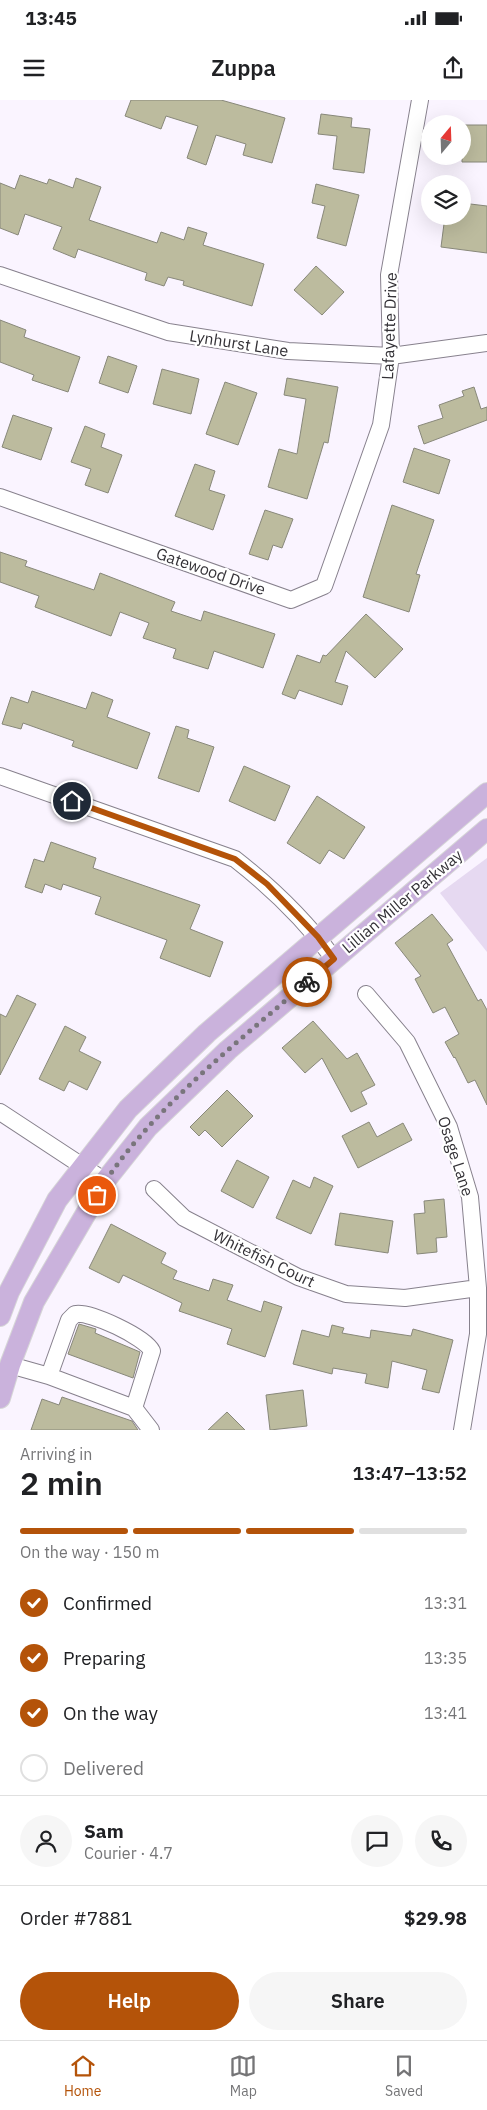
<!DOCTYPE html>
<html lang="en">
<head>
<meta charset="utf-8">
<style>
	:root { --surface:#fff; --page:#f6f6f6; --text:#202124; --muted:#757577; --line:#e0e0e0; --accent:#b45309 }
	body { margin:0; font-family:"IBM Plex Sans",sans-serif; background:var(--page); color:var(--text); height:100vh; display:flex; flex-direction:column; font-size:19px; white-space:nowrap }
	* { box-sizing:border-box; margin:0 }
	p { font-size:16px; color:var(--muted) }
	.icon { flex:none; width:28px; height:28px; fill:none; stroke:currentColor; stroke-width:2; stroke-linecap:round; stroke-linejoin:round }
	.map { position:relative; height:1330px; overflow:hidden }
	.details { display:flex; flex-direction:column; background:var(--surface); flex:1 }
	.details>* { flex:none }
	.needle { width:32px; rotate:19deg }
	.fabs { position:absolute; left:421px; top:15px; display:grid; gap:10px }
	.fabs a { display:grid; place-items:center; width:50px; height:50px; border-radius:50%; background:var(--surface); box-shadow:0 5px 20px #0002; font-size:25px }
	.pin { position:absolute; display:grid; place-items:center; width:42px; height:42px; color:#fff; margin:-21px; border:2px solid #fff; border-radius:50%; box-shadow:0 1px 5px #0007 }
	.courier { position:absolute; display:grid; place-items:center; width:50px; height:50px; margin:-25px; border:4px solid #b45309; border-radius:50%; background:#fff; color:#222; box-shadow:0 1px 6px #0007 }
	.overview em { font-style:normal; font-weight:600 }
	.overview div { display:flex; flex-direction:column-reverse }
	.overview { display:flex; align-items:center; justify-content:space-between; height:85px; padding:0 20px }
	h1 { font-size:32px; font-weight:600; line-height:38px }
	.bar { display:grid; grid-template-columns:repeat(4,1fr); gap:8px 5px; align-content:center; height:60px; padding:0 20px }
	.bar i { height:6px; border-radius:4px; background:var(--line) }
	.bar .active { background:var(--accent) }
	.bar p { grid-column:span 4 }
	.line { display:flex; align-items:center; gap:12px; padding:0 20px; border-top:1px solid var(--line) }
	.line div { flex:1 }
	.round { display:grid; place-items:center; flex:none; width:52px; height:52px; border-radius:26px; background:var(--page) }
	ol { padding:0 20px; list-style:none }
	li { display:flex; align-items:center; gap:15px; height:55px }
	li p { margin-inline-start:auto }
	li .icon { padding:5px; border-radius:50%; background:var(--accent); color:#fff; stroke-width:4 }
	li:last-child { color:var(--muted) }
	li i { width:28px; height:28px; border:2px solid var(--line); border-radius:50% }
	.button { display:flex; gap:10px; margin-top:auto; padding:10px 20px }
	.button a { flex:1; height:58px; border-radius:30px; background:var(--accent); color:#fff; font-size:20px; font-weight:600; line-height:58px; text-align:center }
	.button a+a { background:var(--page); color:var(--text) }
	.status { display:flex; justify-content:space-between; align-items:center; height:35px; padding:0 25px; background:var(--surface); direction:ltr }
	.status svg { height:14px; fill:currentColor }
	header { display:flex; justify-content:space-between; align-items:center; height:65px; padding:0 20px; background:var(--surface); font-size:22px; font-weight:600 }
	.menu { display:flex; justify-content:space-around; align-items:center; height:70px; border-top:1px solid var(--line); background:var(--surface); font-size:14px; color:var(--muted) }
	.menu a { display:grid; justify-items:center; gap:2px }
	.menu .active { color:var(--accent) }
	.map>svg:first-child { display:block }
	.green { fill:#e6d9f1 }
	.building { fill:#bcbb9e; stroke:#88887a }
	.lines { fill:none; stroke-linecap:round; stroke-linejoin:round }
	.minor-casing { stroke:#87818d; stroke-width:18 }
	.major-casing { stroke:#d6d6d7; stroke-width:22 }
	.minor { stroke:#fff; stroke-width:16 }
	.major { stroke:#cab2dc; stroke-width:20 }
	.done { stroke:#79757c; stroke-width:5; stroke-dasharray:0 9 }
	.route { stroke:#b45309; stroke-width:6 }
	.labels { text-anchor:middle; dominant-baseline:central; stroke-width:4.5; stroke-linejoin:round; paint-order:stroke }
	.street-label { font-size:16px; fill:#333136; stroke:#fff }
</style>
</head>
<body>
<div class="status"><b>13:45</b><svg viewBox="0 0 49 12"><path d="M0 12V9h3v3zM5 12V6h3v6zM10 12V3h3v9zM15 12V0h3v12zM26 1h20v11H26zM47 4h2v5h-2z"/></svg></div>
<header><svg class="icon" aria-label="menu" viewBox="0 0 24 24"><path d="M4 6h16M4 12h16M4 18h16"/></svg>Zuppa<svg class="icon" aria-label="share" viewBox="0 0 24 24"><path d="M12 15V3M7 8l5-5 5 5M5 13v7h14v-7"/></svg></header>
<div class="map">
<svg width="487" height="1330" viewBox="0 0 487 1330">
	<rect width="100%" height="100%" fill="#faf4ff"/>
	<path class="green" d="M487,758V852L440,793Z"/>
	<path class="building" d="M131,0H221L285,18L272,63L243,55L246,44L216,35L206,65L187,58L198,26L166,16L161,29L125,16Z
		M321,14L352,18L351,27L370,29L364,73L333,69L337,36L318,34Z
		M462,25H487V62H462Z
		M20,75L47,84L49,79L73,88L76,78L101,87L89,120L157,143L161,132L184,140L188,127L207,133L203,145L264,164L252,206L183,185L184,181L168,177L164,186L145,180L147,173L78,149L75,158L53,149L62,127L25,114L18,135L0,128V83L15,89Z
		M316,84L359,95L346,146L317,138L325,106L312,103Z
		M462,103L487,106V153L441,147L445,116H462Z
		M316,166L344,192L322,215L294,190Z
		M0,220L26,230L24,237L80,257L68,292L32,280L34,275L0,262Z
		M108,256L137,266L128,293L99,283Z
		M162,269L199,279L191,314L153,304Z
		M287,278L338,287L328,343L324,342L307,399L268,387L279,349L297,354L306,299L284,295Z
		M225,282L257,293L238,345L206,334Z
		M474,287L481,309L487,307V320L424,344L418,326L443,318L439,305L464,296L462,291Z
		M13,315L52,328L41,360L2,347Z
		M85,326L105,334L101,347L122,355L108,393L85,385L91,369L71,362Z
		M414,348L450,360L439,394L403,382Z
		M195,364L215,371L209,390L225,395L213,430L175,416Z
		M392,405L434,420L416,474L420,475L409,512L363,497Z
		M265,410L293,419L282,448L273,445L268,460L249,454Z
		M0,452L27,461L25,466L94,490L100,473L175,502L171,511L201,521L204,511L275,534L263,568L214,551L208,569L173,558L176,549L143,538L149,523L120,512L111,536L35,507L39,496L0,482Z
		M366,514L403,549L375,578L346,551L335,582L348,586L342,605L299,590L295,599L282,594L297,555L320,563L323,555L326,556Z
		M32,591L86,609L92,592L113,600L107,617L150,633L137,669L72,646L74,641L23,623L21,629L2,624L11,597L28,603Z
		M176,626L189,630L187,638L214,647L199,692L158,678Z
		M244,666L290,686L275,721L229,701Z
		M317,696L365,727L344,759L329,750L320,764L287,743Z
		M51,742L96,758L93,768L200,805L190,829L223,842L210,877L160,858L167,840L95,814L101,797L63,784L61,790L45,784L42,793L25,787L34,759L44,762Z
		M432,814L453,840L447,844L478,901L481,899L487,910V1005L475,980L468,983L455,957L454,958L445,942L459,934L445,907L433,913L415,879L421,876L395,843Z
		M17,895L36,904L0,975V914L6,917Z
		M313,921L347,959L357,953L375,985L361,992L367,1004L351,1012L322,958L305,973L282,948Z
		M65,926L86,937L79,951L101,962L87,990L69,981L64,991L39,979Z
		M227,990L253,1016L222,1047L205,1030L199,1036L190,1027Z
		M369,1022L377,1037L403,1023L412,1040L358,1068L342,1036Z
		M237,1060L269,1077L253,1108L221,1091Z
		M314,1077L333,1086L311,1134L276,1118L293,1080L310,1088Z
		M444,1099L447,1137L436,1138L437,1152L417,1154L414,1114L425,1113L424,1101Z
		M340,1113L393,1121L388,1153L335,1145Z
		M111,1124L166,1153L161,1163L177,1171L173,1179L209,1191L213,1179L233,1185L227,1200L261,1212L264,1201L282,1207L265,1257L227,1244L232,1229L179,1211L182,1203L123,1175L119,1183L89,1168Z
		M79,1224L96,1229L95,1233L140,1252L133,1278L68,1254Z
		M332,1225L344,1228L342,1233L370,1238L371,1230L411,1236L413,1229L453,1240L439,1293L422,1289L427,1270L392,1261L388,1288L365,1283L367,1274L333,1268L332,1274L293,1264L302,1230L329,1237Z
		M303,1290L307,1326L270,1330L266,1295Z
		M62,1297L132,1321L138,1330H31L42,1299L59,1305Z
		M227,1312L245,1330H208Z"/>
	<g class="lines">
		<g class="minor-casing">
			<path id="minor" d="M0,175L168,232L288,251L391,256L487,243
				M0,397L291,500L324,486L381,325L391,256L389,175L420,0
				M0,676L235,759C272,788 306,821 334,859
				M366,894L407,942L449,1027L470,1097L478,1188V1234L462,1330
				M0,1012L105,1081
				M154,1089L184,1118L298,1177L346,1194L405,1198L478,1188
				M10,1265L49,1276L134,1308L151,1330
				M49,1276L69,1220L75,1214C90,1211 145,1237 152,1251L134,1308"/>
		</g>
		<g class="major-casing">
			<path id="major" d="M0,1216L9,1192L57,1100L128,1009L207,933L487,693
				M0,1298L10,1265L34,1202L105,1081L148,1027L228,950L487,729"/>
		</g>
		<use href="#minor" class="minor"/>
		<use href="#major" class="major"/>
	</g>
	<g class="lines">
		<path class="done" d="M97,1095C144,1015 237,943 307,882"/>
		<path class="route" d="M72,701L235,759L267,784L318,837L334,859L307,882"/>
	</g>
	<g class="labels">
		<g class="street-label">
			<text transform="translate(389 226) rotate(-88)">Lafayette Drive</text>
			<text transform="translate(239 243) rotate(9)">Lynhurst Lane</text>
			<text transform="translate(211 471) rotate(19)">Gatewood Drive</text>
			<text transform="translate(402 801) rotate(-40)">Lillian Miller Parkway</text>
			<text transform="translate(456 1056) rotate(72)">Osage Lane</text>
			<text transform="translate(264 1158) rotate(26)">Whitefish Court</text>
		</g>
	</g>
</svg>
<div class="fabs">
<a><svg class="needle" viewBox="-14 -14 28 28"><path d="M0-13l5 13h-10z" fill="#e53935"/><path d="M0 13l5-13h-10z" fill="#757577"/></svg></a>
<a><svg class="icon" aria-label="layers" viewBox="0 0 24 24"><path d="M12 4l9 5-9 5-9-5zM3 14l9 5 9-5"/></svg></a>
</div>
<div class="pin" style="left:97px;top:1095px;background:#ea580c"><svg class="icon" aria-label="bag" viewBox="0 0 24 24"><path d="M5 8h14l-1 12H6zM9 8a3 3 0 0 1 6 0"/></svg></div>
<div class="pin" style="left:72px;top:701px;background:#1f2937"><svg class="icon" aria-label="home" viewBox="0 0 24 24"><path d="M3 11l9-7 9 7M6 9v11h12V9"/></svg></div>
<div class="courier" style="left:307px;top:882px"><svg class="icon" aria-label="bike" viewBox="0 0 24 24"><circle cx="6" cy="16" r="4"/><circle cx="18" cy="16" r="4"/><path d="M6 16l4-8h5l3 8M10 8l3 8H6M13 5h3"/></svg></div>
</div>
<section class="details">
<div class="overview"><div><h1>2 min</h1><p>Arriving in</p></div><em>13:47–13:52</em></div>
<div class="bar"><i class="active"></i><i class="active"></i><i class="active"></i><i></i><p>On the way · 150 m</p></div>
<ol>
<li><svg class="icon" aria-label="check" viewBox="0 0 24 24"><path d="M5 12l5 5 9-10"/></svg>Confirmed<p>13:31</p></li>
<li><svg class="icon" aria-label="check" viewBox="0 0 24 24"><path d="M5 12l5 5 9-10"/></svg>Preparing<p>13:35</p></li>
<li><svg class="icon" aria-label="check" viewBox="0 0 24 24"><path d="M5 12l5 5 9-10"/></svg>On the way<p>13:41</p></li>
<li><i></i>Delivered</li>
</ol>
<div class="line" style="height:90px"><a class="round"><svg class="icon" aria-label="person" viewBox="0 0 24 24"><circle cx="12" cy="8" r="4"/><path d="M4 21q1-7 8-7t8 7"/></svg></a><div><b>Sam</b><p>Courier · 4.7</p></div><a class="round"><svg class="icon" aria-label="chat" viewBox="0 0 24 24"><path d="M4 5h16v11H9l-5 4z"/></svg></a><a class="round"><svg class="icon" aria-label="phone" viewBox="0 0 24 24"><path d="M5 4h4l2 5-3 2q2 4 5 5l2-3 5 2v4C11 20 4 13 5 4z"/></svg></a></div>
<div class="line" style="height:65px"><div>Order #7881</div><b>$29.98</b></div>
<div class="button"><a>Help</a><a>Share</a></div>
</section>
<nav class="menu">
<a class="active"><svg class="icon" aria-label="home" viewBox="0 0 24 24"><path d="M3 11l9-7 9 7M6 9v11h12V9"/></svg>Home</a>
<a><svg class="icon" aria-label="map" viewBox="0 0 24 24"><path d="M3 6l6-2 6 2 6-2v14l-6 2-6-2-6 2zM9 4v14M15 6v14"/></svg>Map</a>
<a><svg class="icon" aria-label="saved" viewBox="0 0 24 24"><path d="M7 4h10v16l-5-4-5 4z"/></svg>Saved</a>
</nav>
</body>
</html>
